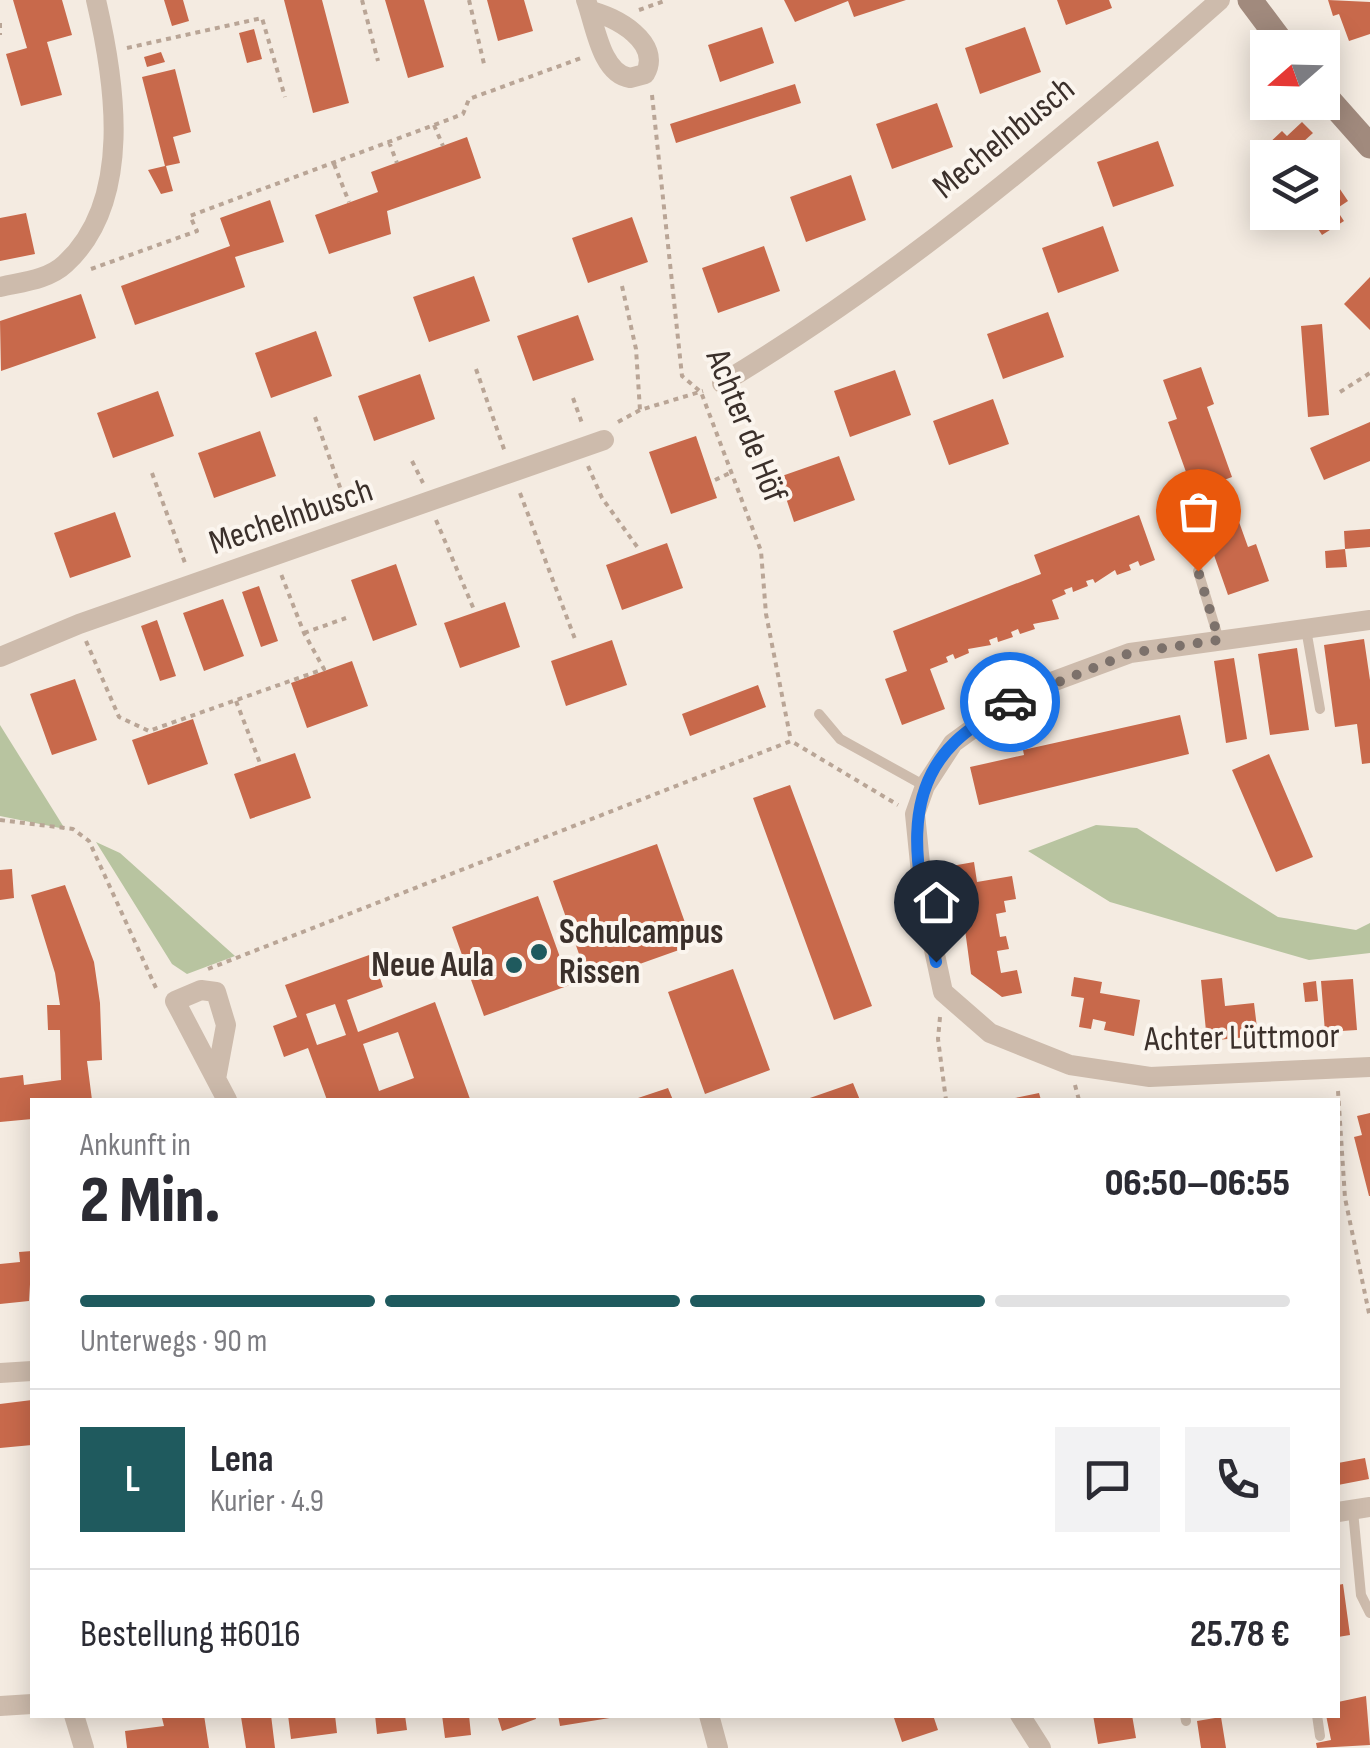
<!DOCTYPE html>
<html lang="de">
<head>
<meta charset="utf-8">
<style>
	:root { --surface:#fff; --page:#f2f2f3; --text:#2b2b33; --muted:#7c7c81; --line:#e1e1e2; --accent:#1f5a5e }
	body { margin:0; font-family:"Sofia Sans Condensed",sans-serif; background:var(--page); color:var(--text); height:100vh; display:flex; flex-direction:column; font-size:38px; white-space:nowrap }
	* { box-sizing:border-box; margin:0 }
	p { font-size:32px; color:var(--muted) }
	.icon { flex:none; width:55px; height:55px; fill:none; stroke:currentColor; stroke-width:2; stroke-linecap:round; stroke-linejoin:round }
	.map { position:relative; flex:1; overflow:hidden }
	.sheet { position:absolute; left:30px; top:1098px; width:1310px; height:620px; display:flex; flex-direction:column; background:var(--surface); border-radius:0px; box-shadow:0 5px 25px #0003 }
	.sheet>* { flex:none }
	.needle { width:65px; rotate:250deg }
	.fabs { position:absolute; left:1250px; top:30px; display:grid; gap:20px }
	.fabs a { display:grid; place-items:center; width:90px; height:90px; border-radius:0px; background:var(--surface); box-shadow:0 5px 25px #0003; font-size:50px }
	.pin { position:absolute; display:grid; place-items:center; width:85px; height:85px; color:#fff; margin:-102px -42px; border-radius:50% 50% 50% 0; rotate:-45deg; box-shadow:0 0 10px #0007 }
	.pin .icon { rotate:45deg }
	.courier { position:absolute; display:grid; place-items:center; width:100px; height:100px; margin:-50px; border:8px solid #1a73e8; border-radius:50%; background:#fff; color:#222; box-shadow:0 2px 12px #0007 }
	.headline em { font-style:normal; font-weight:800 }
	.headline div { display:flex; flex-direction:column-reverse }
	.headline { display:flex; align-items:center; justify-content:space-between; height:170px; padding:0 50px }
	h1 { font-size:65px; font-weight:800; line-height:75px }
	.bar { display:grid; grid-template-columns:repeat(4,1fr); gap:15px 10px; align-content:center; height:120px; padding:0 50px }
	.bar i { height:12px; border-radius:8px; background:var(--line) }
	.bar .active { background:var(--accent) }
	.bar p { grid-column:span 4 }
	.line { display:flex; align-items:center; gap:25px; padding:0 50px; border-top:2px solid var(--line) }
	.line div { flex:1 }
	.round { display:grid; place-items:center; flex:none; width:105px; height:105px; border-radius:0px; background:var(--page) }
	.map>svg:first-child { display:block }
	.green { fill:#b8c4a0 }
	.building { fill:#c8694b; fill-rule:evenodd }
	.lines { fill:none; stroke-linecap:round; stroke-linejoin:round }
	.path { stroke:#b9a596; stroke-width:4; stroke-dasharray:5 5; stroke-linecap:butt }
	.lane { stroke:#cdbbac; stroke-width:10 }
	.street { stroke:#cdbbac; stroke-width:20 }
	.secondary { stroke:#a18a7d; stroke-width:25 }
	.done { stroke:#7c716b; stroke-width:10; stroke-dasharray:0 18 }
	.route { stroke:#1a73e8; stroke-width:12 }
	.poi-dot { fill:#1f5a5e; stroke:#fbf5ee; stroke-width:4 }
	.labels { text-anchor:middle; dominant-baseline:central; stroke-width:8; stroke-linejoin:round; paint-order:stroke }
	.street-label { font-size:35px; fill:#3b302b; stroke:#fbf5ee }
	.poi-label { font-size:35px; font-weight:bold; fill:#3b302b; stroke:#fbf5ee; text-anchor:start }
</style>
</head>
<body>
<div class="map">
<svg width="1370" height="1748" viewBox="0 0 1370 1748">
	<rect width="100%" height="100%" fill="#f4ebe1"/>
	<path class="green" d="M0,725L65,829L0,816Z
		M1096,825L1137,828L1278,917L1356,930L1370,923V953L1309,960L1110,902L1028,851Z
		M96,842L120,853L235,956L187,974L172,964Z"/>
	<path class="building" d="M13,0H62L72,35L47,42L62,95L21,106L6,54L27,48Z
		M164,0H183L189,21L172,26Z
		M284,0H322L349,103L313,113Z
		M385,0H424L444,67L408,78Z
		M487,0H524L533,31L498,41Z
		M784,0H906L854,17L848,1L795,22Z
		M1057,0H1109L1112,8L1066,25Z
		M1328,0L1370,2V34L1349,41L1339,14L1333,16Z
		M762,27L774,63L720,82L708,45Z
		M1025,27L1041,72L980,94L965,48Z
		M254,29L262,59L247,63L239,33Z
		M161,52L165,62L147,67L144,57Z
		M175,69L191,132L173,137L180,163L166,166L173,191L161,194L148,170L165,166L142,77Z
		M795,84L801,103L676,143L670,124Z
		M937,103L953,147L892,169L876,124Z
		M1302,122L1313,133L1303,142L1312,152L1306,158H1272L1264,148L1282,131L1287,136Z
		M467,137L481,178L387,211L391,234L329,254L315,215L378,192L371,172Z
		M1158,141L1174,186L1113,207L1097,162Z
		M851,175L866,220L806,242L790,197Z
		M1331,176L1348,201L1336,209L1344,221L1322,235L1307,212H1322V182Z
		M270,200L284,242L235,257L245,287L135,325L121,286L230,246L220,218Z
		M26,213L35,254L0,261V218Z
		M632,217L648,262L588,283L572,238Z
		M1103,226L1119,271L1058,293L1042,248Z
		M764,246L780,291L718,313L702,268Z
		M474,276L490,321L429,342L413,297Z
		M1370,277V330L1344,304Z
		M81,294L96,338L1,371L0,321Z
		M1048,312L1064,357L1003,379L987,334Z
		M578,315L594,360L533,381L517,336Z
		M1322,324L1329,415L1308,417L1301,326Z
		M316,331L332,376L271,398L255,353Z
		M1201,367L1214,404L1207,407L1232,477L1224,480L1248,547L1256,544L1269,581L1228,595L1208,538L1195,543L1184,513L1199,508L1168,422L1177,419L1163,380Z
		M895,370L911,415L850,437L834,391Z
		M420,374L435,419L374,441L358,396Z
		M158,391L174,436L113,458L97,413Z
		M993,399L1009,444L949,465L933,421Z
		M1370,422V461L1324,480L1310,448Z
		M260,431L276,476L214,498L198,453Z
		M696,436L717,498L671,514L649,452Z
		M839,456L855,500L794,522L779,477Z
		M115,512L131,557L70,578L54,533Z
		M1139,515L1155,560L1140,566L1138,561L1129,565L1131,570L1117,575L1115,570L1095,583L1093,579L1086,581L1088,586L1073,592L1072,587L1064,590L1066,594L1052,600L1059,619L1033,624L1035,629L1020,634L1018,629L1011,632L1013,637L998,642L997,637L989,640L991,645L968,649L969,653L955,659L953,654L946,657L948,662L930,669L945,709L902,725L885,679L907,671L893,631L1041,574L1034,555Z
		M1370,529V547L1345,549L1344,531Z
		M667,543L683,588L622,610L606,565Z
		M1345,549L1347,567L1326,568L1325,551Z
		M396,564L417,625L373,641L351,580Z
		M259,586L278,641L261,647L242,592Z
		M223,599L244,656L204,671L183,613Z
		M505,602L520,647L460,668L444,623Z
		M157,620L176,676L160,681L141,626Z
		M1364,639L1370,680V763L1362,764L1357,724L1335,727L1324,645Z
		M612,640L627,685L566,706L551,661Z
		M1297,648L1309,730L1270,735L1258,654Z
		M1234,658L1247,739L1226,743L1214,661Z
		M352,661L368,706L307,728L291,683Z
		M75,679L97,740L52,755L30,694Z
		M758,685L766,707L690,736L682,714Z
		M1180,715L1189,754L979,805L970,767L1024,755L1023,750Z
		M193,719L208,764L148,785L132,740Z
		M295,753L311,798L250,819L234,774Z
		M1269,754L1313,857L1276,872L1232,770Z
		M790,785L872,1006L834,1020L753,798Z
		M657,844L693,945L589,982L553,881Z
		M974,862L977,882L1012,876L1016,899L1004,901L1006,912L996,914L1000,937L1006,936L1009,949L997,951L1001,973L1017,970L1022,993L1002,997L971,974L958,878L949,880L946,867Z
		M12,869L14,898L0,900V870Z
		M65,885L94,962L100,1003L102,1060L87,1061L92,1100H32V1119L0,1122V1078L23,1075L24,1085L61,1080L60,1030H48L47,1005H60L55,973L31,895Z
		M538,896L570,985L484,1016L452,927Z
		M372,954L383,987L347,1000L358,1032L435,1002L470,1099L327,1100L308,1048L284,1057L273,1026L297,1017L285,985ZM335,1004L346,1035L317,1045L306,1014ZM398,1032L414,1078L379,1091L363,1044Z
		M733,969L770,1070L705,1094L668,992Z
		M1074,977L1102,982L1100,993L1140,1000L1134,1036L1104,1030L1106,1022L1093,1019L1091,1029L1079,1027L1084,998L1071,996Z
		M1222,978L1225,1006L1254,1003L1258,1036L1207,1041L1201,980Z
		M1353,979L1357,1030L1325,1032L1321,981Z
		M1316,981L1318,1001L1305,1002L1303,983Z
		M853,1083L860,1100H807V1099Z
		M668,1088L673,1100H635V1099Z
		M1039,1093L1041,1100H1015V1098Z
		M1370,1113V1196H1369L1354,1137L1362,1135L1357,1116Z
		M32,1251L29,1301L0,1304V1264L20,1262L19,1252Z
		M32,1400V1445L0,1448V1404Z
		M1365,1458L1369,1479L1338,1485V1463Z
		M1343,1584L1350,1635L1338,1637V1585Z
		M1366,1696L1370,1745L1317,1748L1316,1743L1331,1740L1326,1715H1338V1702Z
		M204,1715L209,1748H127L125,1731L164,1726L162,1718Z
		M271,1715L275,1748H246L241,1717Z
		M288,1715H335L337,1733L291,1739Z
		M375,1715H405L407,1730L377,1734Z
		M442,1715H469L471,1735L445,1738Z
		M497,1715H535L536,1719L502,1731Z
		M558,1715H616V1717L560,1726Z
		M893,1715H933L938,1730L902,1742Z
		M1093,1715H1132L1136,1738L1098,1744Z
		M1221,1717L1226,1748H1201L1197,1721Z"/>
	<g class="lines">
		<path class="path" d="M362,0L378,61
			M469,0L484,64
			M639,10L667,0
			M0,23V35
			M127,48L262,18L285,97
			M652,95L682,376L701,392L761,551L766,614L791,741
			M434,125L443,146
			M389,142L397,163
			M334,164L349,202
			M91,269L197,231L190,216L434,125L463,114L469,99L584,57
			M622,286L636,349L640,410
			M476,369L505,452
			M1340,392L1370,373
			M573,398L583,426
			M315,417L347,507
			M618,422L640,410L703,391
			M412,461L423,483
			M588,466L602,498L638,548
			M152,473L185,563
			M715,480L730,473
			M520,493L575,639
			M436,520L475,612
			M255,521L265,539
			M304,633L346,618
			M86,641L119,717L149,731L160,727L324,669L304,633L281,574
			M236,701L260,763
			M0,820L73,829L89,841L156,988
			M208,969L791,741L898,805
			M940,1017L938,1039L946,1100
			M1075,1085L1079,1100
			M1338,1091L1345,1198L1370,1318"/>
		<path class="lane" d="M1198,571L1219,640
			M1306,629L1320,709
			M819,714L840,739L925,786
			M1353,1511L1361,1595L1370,1613
			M1185,1715L1186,1721
			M1317,1715L1320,1736"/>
		<path class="street" d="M586,0C595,24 601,74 630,78L645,74C663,43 615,16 590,11
			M0,287C21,282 48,280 65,264C134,201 115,81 96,0
			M722,383C901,276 1064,138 1220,0
			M1370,620L1130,653L1022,693L953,743L925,786L915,814L924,903L943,992L990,1033L1070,1065L1150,1077L1370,1067
			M0,657L79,624L604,440
			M216,1079L226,1025L216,992L201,990L175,1001L227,1100
			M0,1373L32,1371
			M1338,1512L1370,1507
			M0,1706L32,1704
			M74,1715L84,1748
			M709,1715L718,1748
			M1020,1715L1041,1748"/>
		<path class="secondary" d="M1250,0L1286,48
			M1322,92L1370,146"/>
	</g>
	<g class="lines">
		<path class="done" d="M1010,702L1130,653L1219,640L1198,571"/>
		<path class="route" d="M936,962C922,889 894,802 954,743C969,727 992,715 1010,702"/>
	</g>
	<g class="poi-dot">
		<circle cx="539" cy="952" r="10"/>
		<circle cx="514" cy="965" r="10"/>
	</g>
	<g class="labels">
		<g class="street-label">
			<text transform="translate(1004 138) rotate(-39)">Mechelnbusch</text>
			<text transform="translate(746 426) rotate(68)">Achter de Höf</text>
			<text transform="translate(291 517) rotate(-19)">Mechelnbusch</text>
			<text transform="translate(1242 1038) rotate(-1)">Achter Lüttmoor</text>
		</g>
		<g class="poi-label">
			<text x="559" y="932">Schulcampus<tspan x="559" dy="40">Rissen</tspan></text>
			<text x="494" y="965" text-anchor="end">Neue Aula</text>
		</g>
	</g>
</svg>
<div class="fabs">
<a><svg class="needle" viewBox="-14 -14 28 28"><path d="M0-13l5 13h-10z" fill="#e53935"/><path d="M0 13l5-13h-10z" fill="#7c7c81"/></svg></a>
<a><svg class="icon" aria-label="layers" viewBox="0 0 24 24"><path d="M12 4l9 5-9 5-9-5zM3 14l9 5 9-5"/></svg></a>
</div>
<div class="pin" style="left:1198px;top:571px;background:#ea580c"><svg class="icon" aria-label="bag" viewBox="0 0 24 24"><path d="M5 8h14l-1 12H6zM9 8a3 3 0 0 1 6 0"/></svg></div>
<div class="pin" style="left:936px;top:962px;background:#1f2937"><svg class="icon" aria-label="home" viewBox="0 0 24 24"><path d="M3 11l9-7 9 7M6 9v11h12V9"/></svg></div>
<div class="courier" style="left:1010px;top:702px"><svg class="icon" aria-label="car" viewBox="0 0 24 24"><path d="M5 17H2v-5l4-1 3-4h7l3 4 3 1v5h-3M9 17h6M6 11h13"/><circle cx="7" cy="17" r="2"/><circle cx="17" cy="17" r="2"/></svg></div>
<section class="sheet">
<div class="headline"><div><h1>2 Min.</h1><p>Ankunft in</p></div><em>06:50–06:55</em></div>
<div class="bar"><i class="active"></i><i class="active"></i><i class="active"></i><i></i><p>Unterwegs · 90 m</p></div>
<div class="line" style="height:180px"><b class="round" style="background:var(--accent);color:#fff">L</b><div><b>Lena</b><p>Kurier · 4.9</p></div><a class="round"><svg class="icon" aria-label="chat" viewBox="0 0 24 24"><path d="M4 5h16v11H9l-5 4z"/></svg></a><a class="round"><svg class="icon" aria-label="phone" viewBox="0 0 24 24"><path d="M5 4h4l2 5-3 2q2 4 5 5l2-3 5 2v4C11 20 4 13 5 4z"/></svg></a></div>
<div class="line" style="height:130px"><div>Bestellung #6016</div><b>25.78 €</b></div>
</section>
</div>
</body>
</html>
